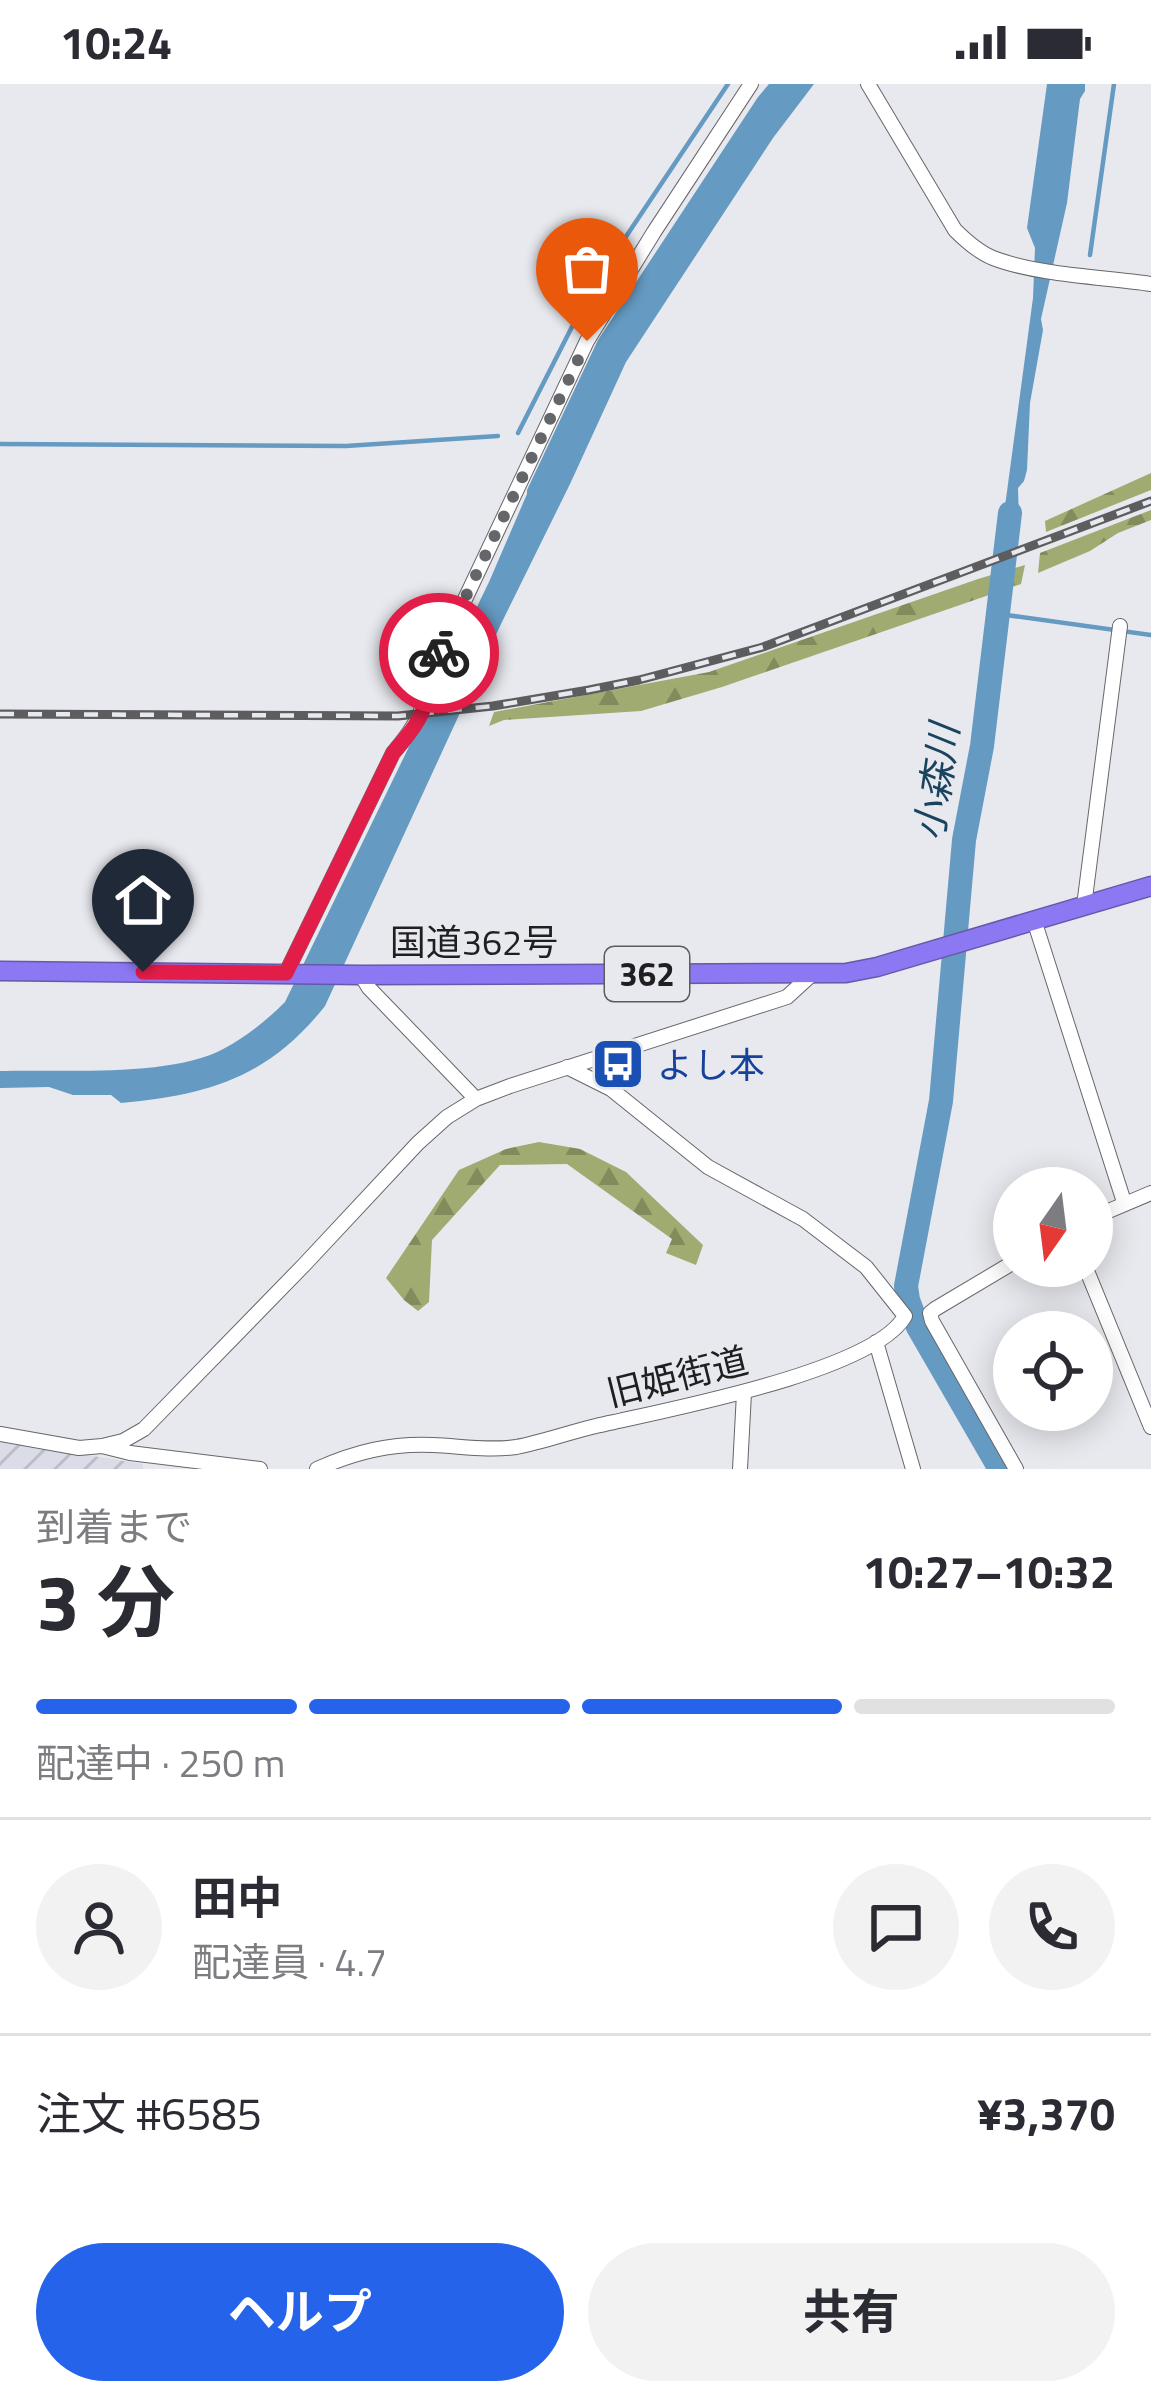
<!DOCTYPE html>
<html lang="ja">
<head>
<meta charset="utf-8">
<style>
	:root { --surface:#fff; --page:#f2f2f3; --text:#2b2b33; --muted:#7c7c81; --line:#e1e1e2; --accent:#2563eb }
	body { margin:0; font-family:"Titillium Web","Noto Sans JP",sans-serif; background:var(--page); color:var(--text); height:100vh; display:flex; flex-direction:column; font-size:45px; white-space:nowrap }
	* { box-sizing:border-box; margin:0 }
	p { font-size:39px; color:var(--muted) }
	.icon { flex:none; width:66px; height:66px; fill:none; stroke:currentColor; stroke-width:2; stroke-linecap:round; stroke-linejoin:round }
	.map { position:relative; height:1385px; overflow:hidden }
	.panel { display:flex; flex-direction:column; background:var(--surface); flex:1 }
	.panel>* { flex:none }
	.needle { width:78px; rotate:194deg }
	.buttons { position:absolute; left:993px; top:1083px; display:grid; gap:24px }
	.buttons a { display:grid; place-items:center; width:120px; height:120px; border-radius:50%; background:var(--surface); box-shadow:0 6px 30px #0003; font-size:60px }
	.pin { position:absolute; display:grid; place-items:center; width:102px; height:102px; color:#fff; margin:-123px -51px; border-radius:50% 50% 50% 0; rotate:-45deg; box-shadow:0 0 12px #0007 }
	.pin .icon { rotate:45deg }
	.courier { position:absolute; display:grid; place-items:center; width:120px; height:120px; margin:-60px; border:9px solid #e11d48; border-radius:50%; background:#fff; color:#222; box-shadow:0 3px 15px #0007 }
	.head em { font-style:normal; font-weight:700 }
	.head div { display:flex; flex-direction:column-reverse }
	.head { display:flex; align-items:center; justify-content:space-between; height:204px; padding:0 36px }
	h1 { font-size:78px; font-weight:700; line-height:90px }
	.bar { display:grid; grid-template-columns:repeat(4,1fr); gap:18px 12px; align-content:center; height:144px; padding:0 36px }
	.bar i { height:15px; border-radius:9px; background:var(--line) }
	.bar .active { background:var(--accent) }
	.bar p { grid-column:span 4 }
	.line { display:flex; align-items:center; gap:30px; padding:0 36px; border-top:3px solid var(--line) }
	.line div { flex:1 }
	.round { display:grid; place-items:center; flex:none; width:126px; height:126px; border-radius:63px; background:var(--page) }
	.primary-button { display:flex; gap:24px; margin-top:auto; padding:24px 36px }
	.primary-button a { flex:1; height:138px; border-radius:72px; background:var(--accent); color:#fff; font-size:48px; font-weight:700; line-height:138px; text-align:center }
	.primary-button a+a { background:var(--page); color:var(--text) }
	.status { display:flex; justify-content:space-between; align-items:center; height:84px; padding:0 60px; background:var(--surface); direction:ltr }
	.status svg { height:33px; fill:currentColor }
	.map>svg:first-child { display:block }
	.industrial { fill:url(#industrial-furrows) }
	.forest { fill:url(#forest-firs) }
	.water { fill:#659ac2 }
	.lines { fill:none; stroke-linecap:round; stroke-linejoin:round }
	.stream { stroke:#659ac2; stroke-width:4.5 }
	.river { stroke:#659ac2; stroke-width:24 }
	.minor-casing { stroke:#66666b; stroke-width:16 }
	.highway-casing { stroke:#6559a9; stroke-width:21 }
	.minor { stroke:#fff; stroke-width:14 }
	.highway { stroke:#8b78f2; stroke-width:18 }
	.rail-casing { stroke:#5d5d60; stroke-width:9 }
	.rail { stroke:#e8e9ee; stroke-width:4.5; stroke-dasharray:14; stroke-linecap:butt }
	.done { stroke:#656669; stroke-width:12; stroke-dasharray:0 21.6 }
	.route { stroke:#e11d48; stroke-width:15 }
	.labels { text-anchor:middle; dominant-baseline:central; stroke-width:10; stroke-linejoin:round; paint-order:stroke }
	.shield { fill:#e8e9ee; stroke:#5b5c5e; stroke-width:3 }
	.shield-label { font-size:33px; font-weight:bold; fill:#1f1f21 }
	.street-label { font-size:36px; fill:#1f1f21; stroke:#e8e9ee }
	.transit-label { font-size:36px; fill:#164399; stroke:#e8e9ee; text-anchor:start }
	.water-label { font-size:39px; font-style:italic; fill:#19435f; stroke:#e8e9ee }
</style>
</head>
<body>
<div class="status"><b>10:24</b><svg viewBox="0 0 49 12"><path d="M0 12V9h3v3zM5 12V6h3v6zM10 12V3h3v9zM15 12V0h3v12zM26 1h20v11H26zM47 4h2v5h-2z"/></svg></div>
<div class="map">
<svg width="1151" height="1385" viewBox="0 0 1151 1385">
	<defs>
		<pattern id="industrial-furrows" width="10" height="10" patternUnits="userSpaceOnUse" patternTransform="scale(3)"><rect width="10" height="10" fill="#dadce8"/><path d="M-1 1l2-2M0 10L10 0M9 11l2-2" fill="none" stroke="#bbbcc7"/></pattern>
		<pattern id="forest-firs" width="22" height="20" patternUnits="userSpaceOnUse" patternTransform="scale(3)"><rect width="22" height="20" fill="#9fab70"/><path d="M5 1l3.5 6h-7zM16 11l3.5 6h-7z" fill="#818b5c"/></pattern>
	</defs>
	<rect width="100%" height="100%" fill="#e8e9ee"/>
	<path class="industrial" d="M0,1357L143,1380V1385H0Z"/>
	<path class="forest" d="M1151,389V406L1046,448L1045,437Z
		M1151,426V436L1118,449L1090,467L1038,489L1040,469Z
		M1025,481L1021,500L722,603L641,627L504,636L489,642L494,628L709,588L978,495Z
		M539,1058L580,1065L626,1088L703,1161L696,1181L666,1169L672,1155L567,1080L500,1081L432,1156L429,1218L418,1227L404,1216L386,1194L459,1086L506,1065Z"/>
	<path class="water" d="M769,0H814L773,54L626,278L570,400L500,542L325,922C268,994 208,1011 121,1019L111,1011H73L49,1003L0,1004V987C62,985 172,994 225,964C247,952 267,936 285,918L489,498L527,410V406L598,256L758,13Z
		M1047,0H1085V7L1080,15L1067,119L1041,235L1043,246L1030,319L1027,386L1024,397L1018,404L1019,437L1009,462L1001,452L1033,214L1035,164L1027,144Z"/>
	<g class="lines">
		<path class="stream" d="M1090,171L1114,0
			M518,349L577,233L619,163L728,0
			M0,360L346,362L498,352
			M999,530L1151,551"/>
		<path class="river" d="M1000,1385L918,1243L908,1216L906,1202L941,1017L964,756L982,662L1010,429"/>
		<g class="minor-casing">
			<path id="minor" d="M868,0L955,146C966,157 978,168 993,174C1037,191 1103,193 1151,200
				M1084,822L1120,542
				M1034,836L1124,1118
				M286,889L393,669C419,639 425,624 432,585L587,257L654,148L751,0
				M361,891L369,904L476,1015
				M567,983L611,1005L708,1083L803,1135L866,1183L905,1232
				M1092,1134L1151,1109
				M1085,1182L1151,1343
				M932,1237L1016,1385
				M932,1237L930,1229L935,1225L1014,1178
				M876,1258L913,1385
				M0,1350L79,1364L102,1362L130,1369L260,1385
				M102,1362L123,1357L144,1345L304,1181L418,1059L447,1033L476,1015L510,1002L787,913L811,891
				M317,1385C355,1368 391,1359 433,1361C460,1362 488,1367 516,1363C543,1358 570,1348 596,1342C660,1327 874,1288 905,1232
				M740,1385L744,1309"/>
		</g>
		<g class="highway-casing">
			<path id="highway" d="M0,887L361,891L846,889L877,883L1151,802"/>
		</g>
		<use href="#minor" class="minor"/>
		<use href="#highway" class="highway"/>
		<g class="rail-casing">
			<path id="rail" d="M0,630L398,632L493,622L589,606L639,596L763,563L1151,417"/>
		</g>
		<use href="#rail" class="rail"/>
	</g>
	<g class="lines">
		<path class="done" d="M439,569L587,257"/>
		<path class="route" d="M143,888L286,889L393,669C406,653 420,639 426,618C431,601 432,586 439,569"/>
	</g>
	<defs>
		<g id="bus-square" transform="scale(2.7)"><rect x="-9" y="-9" width="18" height="18" rx="4" fill="#1a4fb4" stroke="#e8e9ee"/><path d="M-5-6H5V4H4V6H2V4H-2V6H-4V4H-5ZM-3.5-4V0h7V-4ZM-3.5 1.2v1.5H-2V1.2ZM2 1.2v1.5H3.5V1.2Z" fill="#fff"/></g>
	</defs>
	<g fill-rule="evenodd">
		<use href="#bus-square" x="618" y="980"/>
	</g>
	<g class="labels">
		<rect class="shield" x="605" y="863" width="84" height="54" rx="9"/>
		<g class="shield-label">
			<text x="647" y="890">362</text>
		</g>
		<g class="street-label">
			<text x="474" y="857">国道362号</text>
			<text transform="translate(677 1292) rotate(-14)">旧姫街道</text>
		</g>
		<g class="transit-label">
			<text x="657" y="980">よし本</text>
		</g>
		<g class="water-label">
			<text transform="translate(936 698) rotate(-82)">小森川</text>
		</g>
	</g>
</svg>
<div class="buttons">
<a><svg class="needle" viewBox="-14 -14 28 28"><path d="M0-13l5 13h-10z" fill="#e53935"/><path d="M0 13l5-13h-10z" fill="#7c7c81"/></svg></a>
<a><svg class="icon" aria-label="locate" viewBox="0 0 24 24"><circle cx="12" cy="12" r="6"/><path d="M12 2v4M12 18v4M2 12h4M18 12h4"/></svg></a>
</div>
<div class="pin" style="left:587px;top:257px;background:#ea580c"><svg class="icon" aria-label="bag" viewBox="0 0 24 24"><path d="M5 8h14l-1 12H6zM9 8a3 3 0 0 1 6 0"/></svg></div>
<div class="pin" style="left:143px;top:888px;background:#1f2937"><svg class="icon" aria-label="home" viewBox="0 0 24 24"><path d="M3 11l9-7 9 7M6 9v11h12V9"/></svg></div>
<div class="courier" style="left:439px;top:569px"><svg class="icon" aria-label="bike" viewBox="0 0 24 24"><circle cx="6" cy="16" r="4"/><circle cx="18" cy="16" r="4"/><path d="M6 16l4-8h5l3 8M10 8l3 8H6M13 5h3"/></svg></div>
</div>
<section class="panel">
<div class="head"><div><h1>3 分</h1><p>到着まで</p></div><em>10:27–10:32</em></div>
<div class="bar"><i class="active"></i><i class="active"></i><i class="active"></i><i></i><p>配達中 · 250 m</p></div>
<div class="line" style="height:216px"><a class="round"><svg class="icon" aria-label="person" viewBox="0 0 24 24"><circle cx="12" cy="8" r="4"/><path d="M4 21q1-7 8-7t8 7"/></svg></a><div><b>田中</b><p>配達員 · 4.7</p></div><a class="round"><svg class="icon" aria-label="chat" viewBox="0 0 24 24"><path d="M4 5h16v11H9l-5 4z"/></svg></a><a class="round"><svg class="icon" aria-label="phone" viewBox="0 0 24 24"><path d="M5 4h4l2 5-3 2q2 4 5 5l2-3 5 2v4C11 20 4 13 5 4z"/></svg></a></div>
<div class="line" style="height:156px"><div>注文 #6585</div><b>¥3,370</b></div>
<div class="primary-button"><a>ヘルプ</a><a>共有</a></div>
</section>
</body>
</html>
